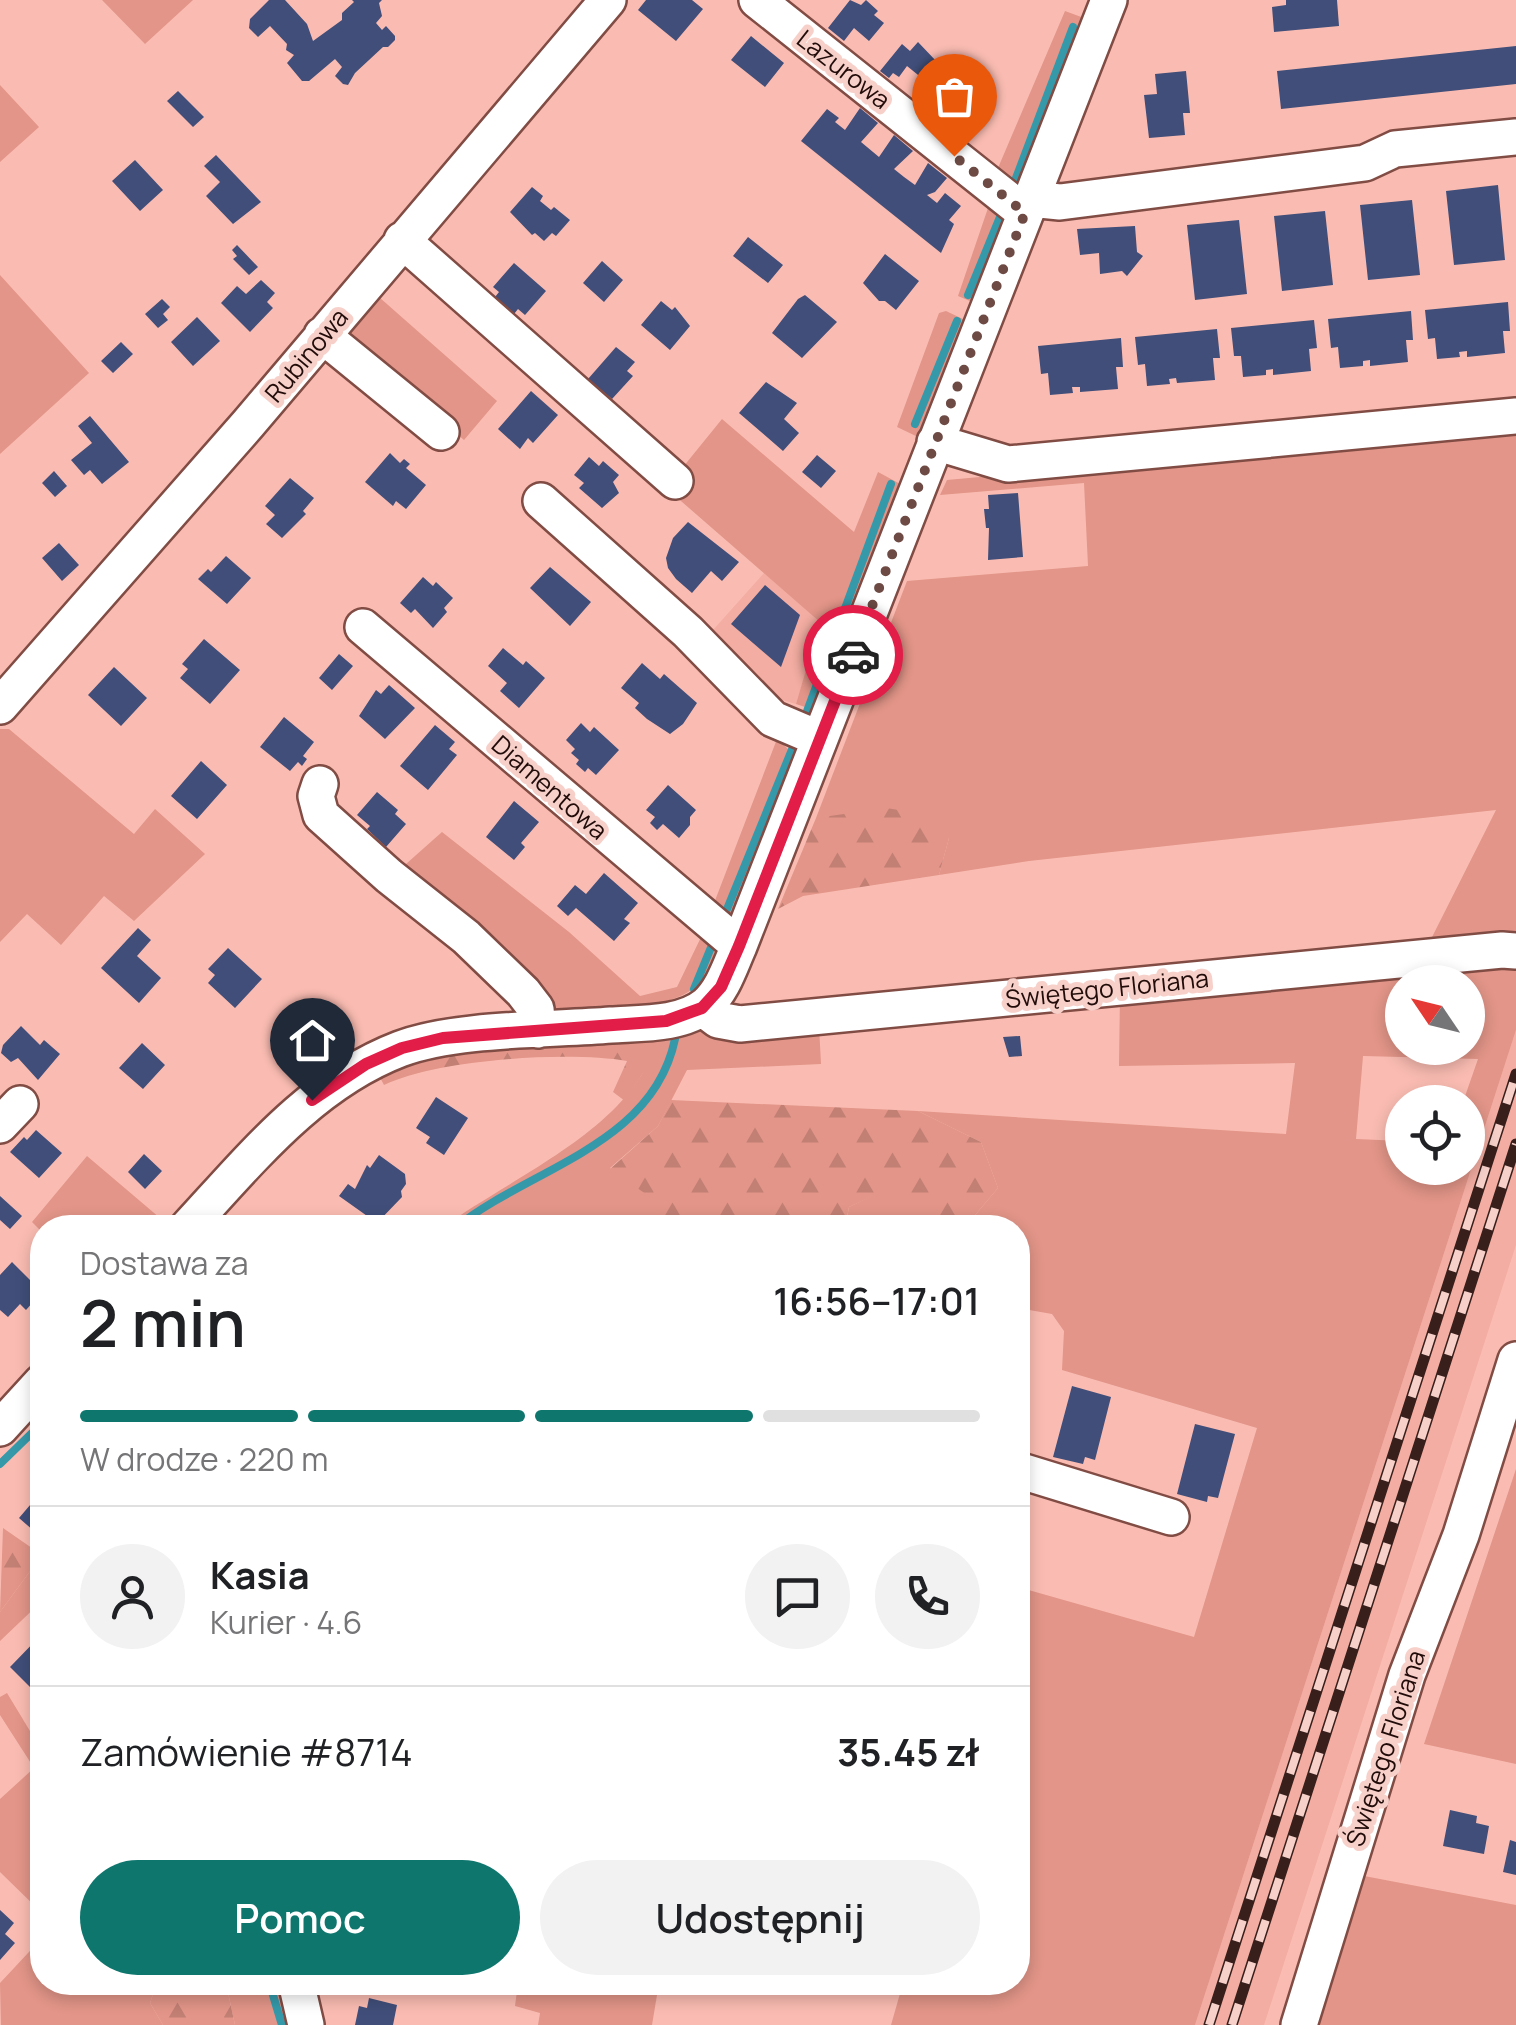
<!DOCTYPE html>
<html lang="pl">
<head>
<meta charset="utf-8">
<style>
	:root { --surface:#fff; --page:#f2f2f2; --text:#202124; --muted:#757577; --line:#e0e0e0; --accent:#0f766e }
	body { margin:0; font-family:Manrope,sans-serif; background:var(--page); color:var(--text); height:100vh; display:flex; flex-direction:column; font-size:38px; white-space:nowrap }
	* { box-sizing:border-box; margin:0 }
	p { font-size:32px; color:var(--muted) }
	.icon { flex:none; width:55px; height:55px; fill:none; stroke:currentColor; stroke-width:2; stroke-linecap:round; stroke-linejoin:round }
	.map { position:relative; flex:1; overflow:hidden }
	.sheet { position:absolute; left:30px; top:1215px; width:1000px; height:780px; display:flex; flex-direction:column; background:var(--surface); border-radius:40px; box-shadow:0 5px 15px #0003 }
	.sheet>* { flex:none }
	.needle { width:65px; rotate:305deg }
	.buttons { position:absolute; left:1385px; top:965px; display:grid; gap:20px }
	.buttons a { display:grid; place-items:center; width:100px; height:100px; border-radius:50%; background:var(--surface); box-shadow:0 5px 15px #0003; font-size:50px }
	.pin { position:absolute; display:grid; place-items:center; width:85px; height:85px; color:#fff; margin:-102px -42px; border-radius:50% 50% 50% 0; rotate:-45deg; box-shadow:0 0 10px #0007 }
	.pin .icon { rotate:45deg }
	.courier { position:absolute; display:grid; place-items:center; width:100px; height:100px; margin:-50px; border:8px solid #e11d48; border-radius:50%; background:#fff; color:#222; box-shadow:0 2px 12px #0007 }
	.headline em { font-style:normal; font-weight:600 }
	.headline div { display:flex; flex-direction:column-reverse }
	.headline { display:flex; align-items:center; justify-content:space-between; height:170px; padding:0 50px }
	h1 { font-size:65px; font-weight:600; line-height:75px }
	.bar { display:grid; grid-template-columns:repeat(4,1fr); gap:15px 10px; align-content:center; height:120px; padding:0 50px }
	.bar i { height:12px; border-radius:8px; background:var(--line) }
	.bar .current { background:var(--accent) }
	.bar p { grid-column:span 4 }
	.line { display:flex; align-items:center; gap:25px; padding:0 50px; border-top:2px solid var(--line) }
	.line div { flex:1 }
	.round { display:grid; place-items:center; flex:none; width:105px; height:105px; border-radius:52px; background:var(--page) }
	.action { display:flex; gap:20px; margin-top:auto; padding:20px 50px }
	.action a { flex:1; height:115px; border-radius:60px; background:var(--accent); color:#fff; font-size:40px; font-weight:600; line-height:115px; text-align:center }
	.action a+a { background:var(--page); color:var(--text) }
	.map>svg:first-child { display:block }
	.built { fill:#f3ada2 }
	.green { fill:#e29588; fill-rule:evenodd }
	.forest { fill:url(#forest-firs) }
	.lines { fill:none; stroke-linecap:round; stroke-linejoin:round }
	.stream { stroke:#3599a9; stroke-width:8 }
	.building { fill:#404e79 }
	.minor-casing { stroke:#814c44; stroke-width:40 }
	.minor { stroke:#fff; stroke-width:35 }
	.rail-casing { stroke:#381f1b; stroke-width:11 }
	.rail { stroke:#f7d0ca; stroke-width:8; stroke-dasharray:22; stroke-linecap:butt }
	.done { stroke:#6d4a44; stroke-width:10; stroke-dasharray:0 18 }
	.route { stroke:#e11d48; stroke-width:12 }
	.labels { text-anchor:middle; dominant-baseline:central; stroke-width:10; stroke-linejoin:round; paint-order:stroke }
	.street-label { font-size:25px; fill:#210c09; stroke:#f7d0ca }
</style>
</head>
<body>
<div class="map">
<svg width="1516" height="2025" viewBox="0 0 1516 2025">
	<defs>
		<pattern id="forest-firs" width="22" height="20" patternUnits="userSpaceOnUse" patternTransform="scale(2.5)"><rect width="22" height="20" fill="#e29588"/><path d="M5 1l3.5 6h-7zM16 11l3.5 6h-7z" fill="#c27f74"/></pattern>
	</defs>
	<rect width="100%" height="100%" fill="#fabcb2"/>
	<path class="built" d="M764,573L821,622L796,704L772,697L705,639Z
		M1516,1030V1245L1264,2025H1195Z"/>
	<path class="green" d="M102,0H193L145,44Z
		M1065,11L1084,18L1020,189L995,175Z
		M0,85L39,127L0,162Z
		M988,208L1008,214L978,298L972,302L958,296Z
		M0,275L89,373L0,454Z
		M371,290L497,401L464,440L338,332Z
		M946,311L965,320L966,326L925,434L918,437L897,427L939,313Z
		M722,419L854,532L878,472L904,486L817,711L796,704L820,622L666,488Z
		M1516,428V941L1428,945L1496,810L1029,861L939,875L949,838L816,818L907,581L1088,566L1084,483L940,495L947,480Z
		M0,729H9L134,834L155,809L205,854L134,921L104,896L61,945L27,914L0,942Z
		M777,739L799,759L729,922L711,911Z
		M442,832L569,932L640,996L677,987L703,933L719,948C713,959 709,974 700,983C670,1014 587,1010 545,1013L397,872Z
		M1516,961V1030L1195,2025H891L903,1983L1018,1982V1587L1194,1637L1257,1428L1062,1370L1064,1331L1052,1314L1018,1308V1228L965,1227L998,1188L981,1142L918,1111L1286,1134L1295,1063L1119,1066L1120,994ZM1402,982H1468V1048H1402ZM1363,1056L1478,1059L1463,1102H1468V1168H1402V1141L1356,1139Z
		M819,1026L821,1064L687,1070L658,1126L610,1168L664,1206L662,1227H513L491,1218L474,1227L442,1228C512,1176 637,1127 658,1036L704,1028Z
		M87,1156L160,1218L152,1227L42,1228V1232L32,1222Z
		M889,1187L935,1220L953,1227L845,1228L849,1207Z
		M1516,1469V1764L1424,1744Z
		M42,1555V1601L0,1641V1612Z
		M7,1693L30,1731L42,1743V1913L0,1872V1799L34,1768L0,1715V1697Z
		M1359,1875L1516,1905V2025H1309Z
		M42,1938V1982L157,1983L150,2003L163,2025H1L0,1983Z
		M226,1983H286L296,2025H235Z
		M518,1983V1982L659,1983L652,2025H538L540,2013L515,2006Z"/>
	<path class="forest" d="M886,808L936,816L949,838L939,875L803,896L778,909L816,818Z
		M658,1036L654,1056L625,1101L613,1092L627,1061C568,1051 438,1059 384,1085L377,1072L420,1052Z
		M671,1100L918,1111L981,1142L998,1188L965,1227C936,1228 912,1203 889,1188L849,1207L845,1227H662L663,1206L610,1169L658,1126Z
		M3,1528L42,1555L0,1612Z
		M157,1982L226,1983L235,2025H163L150,2003Z"/>
	<g class="lines">
		<path class="stream" d="M1013,186L1073,27
			M968,295L1000,217
			M915,424L957,321
			M806,714L891,484
			M723,919L793,747
			M694,989L712,945
			M455,1228C529,1168 653,1146 675,1039
			M0,1464L37,1428L42,1427
			M269,1982L282,2025"/>
	</g>
	<path class="building" d="M269,0H285L307,24L313,41L342,20V13L354,2L352,0H382L379,3L382,16L376,23L382,30L386,26L395,36V40L388,47H383L355,73L348,85L343,84L335,76L342,67L335,59L309,81H302L287,63L294,55L286,50L287,44L270,26L258,37L249,28L250,19Z
		M646,0H692L703,9L676,41L638,10Z
		M850,0L861,5L866,0L878,11L874,15L884,23L869,41L854,28L844,41L828,28Z
		M1286,0H1337L1339,26L1274,32L1272,7L1286,5Z
		M751,36L784,63L765,87L731,60Z
		M918,42L937,62L923,79L907,66L899,77L893,73L889,78L880,71L902,44L910,51Z
		M1516,46V84L1281,109L1277,71Z
		M1186,71L1190,113H1183L1185,135L1149,138L1144,95L1157,94L1155,74Z
		M178,91L204,117L193,127L167,101Z
		M971,93L991,113L977,131L961,118L953,129L947,124L942,130L933,123L954,97L962,104Z
		M860,108L878,123L861,142L879,157L894,135L913,151L894,169L904,177L915,185L928,163L947,178L935,192L927,195L937,203L945,193L961,206L949,220L954,224L941,253L801,141L827,109L839,118L835,122L845,130Z
		M216,155L261,202L233,224L206,196L220,182L204,166Z
		M135,160L163,190L140,211L112,181Z
		M1498,185L1505,260L1454,265L1446,191Z
		M532,187L543,196L540,201L551,210L554,207L570,220L556,236L552,233L544,241L535,233L532,235L510,212Z
		M1412,200L1420,275L1368,280L1360,205Z
		M1325,211L1333,285L1282,291L1274,216Z
		M1239,220L1247,294L1195,300L1187,225Z
		M1135,226L1137,252L1143,256L1127,276L1122,271L1100,274L1099,253L1080,255L1077,229Z
		M748,237L783,265L768,283L733,256Z
		M237,245L258,267L249,275L233,259L237,256L232,250Z
		M885,254L919,281L896,310L885,301H879L863,283Z
		M602,261L623,280L604,302L583,283Z
		M514,263L546,291L525,315L518,309L510,319L491,302L499,292L493,287Z
		M261,280L275,293L267,302L273,308L250,332L221,303L237,286L246,294Z
		M805,295L837,322L802,358L772,333L798,299Z
		M162,299L170,307L163,314L168,320L158,328L145,314Z
		M661,301L672,310L675,307L690,326L670,350L641,325Z
		M1508,302L1510,331H1503L1505,353L1467,357V351L1459,352L1460,357L1437,359L1435,338L1428,339L1425,310Z
		M1411,311L1413,340H1406L1408,362L1370,366V360L1363,361V366L1340,368L1338,347L1331,348L1328,319Z
		M197,317L220,341L193,366L171,342Z
		M1314,320L1317,348L1309,349L1311,371L1273,375V369L1266,370V375L1243,377L1241,356H1234L1231,328Z
		M1217,329L1220,358H1213L1215,380L1177,383L1176,378L1169,379L1170,384L1147,386L1145,364L1138,365L1135,337Z
		M1121,338L1123,367H1116L1118,389L1080,392V387H1072L1073,393L1050,395L1048,373L1041,374L1038,346Z
		M121,342L133,354L113,373L101,361Z
		M616,347L635,362L627,371L633,376L612,399L588,379Z
		M766,382L797,403L784,419L799,433L783,451L739,413Z
		M531,391L558,415L533,443L528,438L520,449L498,429Z
		M90,416L129,462L102,484L90,470L84,475L71,460L92,443L78,426Z
		M390,453L400,463L404,459L410,464L406,468L426,485L406,509L396,501L393,506L365,482Z
		M817,455L836,471L821,488L802,472Z
		M589,457L599,466L603,461L619,475L613,482L619,493L602,508L579,488L584,483L574,475Z
		M54,471L67,486L55,497L42,483Z
		M290,478L314,498L303,511L306,514L282,538L266,524L275,515L265,506Z
		M1018,493L1023,557L988,560L989,528H986L984,509H989L988,495Z
		M688,522L739,562L722,581L711,571L692,593L676,579L668,568L666,558L673,538Z
		M59,543L79,565L62,581L42,558Z
		M226,556L251,578L227,604L198,579L208,569L211,572Z
		M550,567L591,602L570,626L530,588Z
		M423,577L433,586L436,582L453,598L444,608L447,612L433,628L415,609L411,613L400,603Z
		M765,585L800,615L781,667L731,624Z
		M204,639L240,670L210,704L180,678L188,669L182,664Z
		M503,648L523,665L526,661L545,678L519,708L500,691L507,683L488,666Z
		M339,654L353,666L332,690L319,678Z
		M642,663L660,679L664,674L697,703L683,724L670,734L647,719L635,708L639,703L621,688Z
		M114,667L147,698L121,726L88,695Z
		M389,685L415,708L385,739L359,716L376,690L381,694Z
		M284,717L314,742L303,756L307,759L302,766L298,762L290,771L260,747Z
		M581,723L590,732L594,727L619,750L596,775L588,768L585,772L576,764L579,760L571,753L575,749L566,740Z
		M435,725L455,742L449,749L457,755L428,790L400,766Z
		M201,761L227,785L197,819L171,796Z
		M668,785L696,810L690,817V825L679,838L663,824L657,830L650,823L655,817L646,810Z
		M377,792L398,810L395,814L406,824L386,847L367,829L370,826L357,815Z
		M514,801L539,822L521,843L525,847L514,860L486,837Z
		M604,873L638,903L624,919L630,923L614,941L576,908L568,916L557,906L575,885L586,894Z
		M138,928L151,940L137,956L161,978L139,1003L101,968Z
		M228,948L262,979L235,1008L208,983L215,975L208,969Z
		M21,1026L40,1045L44,1040L60,1054L38,1080L18,1058L11,1062L1,1053L3,1045Z
		M1020,1036L1022,1056L1009,1057L1003,1037Z
		M142,1043L165,1065L143,1089L119,1068Z
		M436,1097L468,1118L444,1155L426,1143L430,1137L416,1128Z
		M36,1130L62,1153L39,1178L10,1152L24,1137L27,1140Z
		M144,1154L162,1171L145,1189L128,1172Z
		M379,1155L405,1174L406,1184L401,1191L402,1197L377,1223L339,1196L348,1184L355,1189L367,1165L370,1168Z
		M0,1196L22,1216L10,1229L0,1220Z
		M12,1262L42,1292L26,1310L20,1304L8,1317L0,1310V1275Z
		M1072,1386L1111,1397L1095,1460L1085,1457L1083,1464L1053,1457Z
		M1195,1424L1235,1434L1218,1498L1208,1496L1207,1502L1177,1494Z
		M42,1491V1538L19,1518Z
		M42,1634V1687L36,1693L10,1667Z
		M1450,1810L1477,1816L1476,1823L1489,1826L1484,1854L1443,1846Z
		M1510,1840L1516,1842V1875L1503,1872Z
		M0,1910L14,1923L5,1934L15,1943L0,1960Z
		M369,1998L397,2005L393,2025H355L359,2006L367,2008Z"/>
	<g class="lines">
		<g class="minor-casing">
			<path id="minor" d="M757,0L1025,213
				M1030,199L1060,202L1365,163L1395,149L1516,137
				M402,240L675,481
				M322,335L441,432
				M935,442L1008,464L1516,416
				M541,501L688,632L773,719L820,739
				M363,627L739,946
				M0,706L248,424L608,0
				M320,784L316,796L321,815L389,876L466,937L523,992L536,1009L538,1030
				M702,1008L718,1020L740,1024L1502,950L1516,951
				M0,1125L20,1104
				M187,1228C250,1160 311,1083 400,1049C455,1028 550,1030 611,1025C640,1023 682,1025 706,1005C723,990 730,966 739,946L1109,0
				M0,1428L42,1382
				M1018,1470L1171,1517
				M296,1982L306,2025
				M1299,2025L1407,1675L1461,1535L1516,1360"/>
		</g>
		<use href="#minor" class="minor"/>
		<g class="rail-casing">
			<path id="rail" d="M1209,2025L1516,1074
				M1232,2025L1516,1144"/>
		</g>
		<use href="#rail" class="rail"/>
	</g>
	<g class="lines">
		<path class="done" d="M853,655L1025,213L954,156"/>
		<path class="route" d="M312,1100L366,1064L402,1048L443,1038L666,1021L702,1008L721,987L739,946L853,655"/>
	</g>
	<g class="labels">
		<g class="street-label">
			<text transform="translate(844 69) rotate(38)">Lazurowa</text>
			<text transform="translate(306 355) rotate(-50)">Rubinowa</text>
			<text transform="translate(550 787) rotate(41)">Diamentowa</text>
			<text transform="translate(1107 988) rotate(-6)">Świętego Floriana</text>
			<text transform="translate(1385 1748) rotate(-72)">Świętego Floriana</text>
		</g>
	</g>
</svg>
<div class="buttons">
<a><svg class="needle" viewBox="-14 -14 28 28"><path d="M0-13l5 13h-10z" fill="#e53935"/><path d="M0 13l5-13h-10z" fill="#757577"/></svg></a>
<a><svg class="icon" aria-label="locate" viewBox="0 0 24 24"><circle cx="12" cy="12" r="6"/><path d="M12 2v4M12 18v4M2 12h4M18 12h4"/></svg></a>
</div>
<div class="pin" style="left:954px;top:156px;background:#ea580c"><svg class="icon" aria-label="bag" viewBox="0 0 24 24"><path d="M5 8h14l-1 12H6zM9 8a3 3 0 0 1 6 0"/></svg></div>
<div class="pin" style="left:312px;top:1100px;background:#1f2937"><svg class="icon" aria-label="home" viewBox="0 0 24 24"><path d="M3 11l9-7 9 7M6 9v11h12V9"/></svg></div>
<div class="courier" style="left:853px;top:655px"><svg class="icon" aria-label="car" viewBox="0 0 24 24"><path d="M5 17H2v-5l4-1 3-4h7l3 4 3 1v5h-3M9 17h6M6 11h13"/><circle cx="7" cy="17" r="2"/><circle cx="17" cy="17" r="2"/></svg></div>
<section class="sheet">
<div class="headline"><div><h1>2 min</h1><p>Dostawa za</p></div><em>16:56–17:01</em></div>
<div class="bar"><i class="current"></i><i class="current"></i><i class="current"></i><i></i><p>W drodze · 220 m</p></div>
<div class="line" style="height:180px"><a class="round"><svg class="icon" aria-label="person" viewBox="0 0 24 24"><circle cx="12" cy="8" r="4"/><path d="M4 21q1-7 8-7t8 7"/></svg></a><div><b>Kasia</b><p>Kurier · 4.6</p></div><a class="round"><svg class="icon" aria-label="chat" viewBox="0 0 24 24"><path d="M4 5h16v11H9l-5 4z"/></svg></a><a class="round"><svg class="icon" aria-label="phone" viewBox="0 0 24 24"><path d="M5 4h4l2 5-3 2q2 4 5 5l2-3 5 2v4C11 20 4 13 5 4z"/></svg></a></div>
<div class="line" style="height:130px"><div>Zamówienie #8714</div><b>35.45 zł</b></div>
<div class="action"><a>Pomoc</a><a>Udostępnij</a></div>
</section>
</div>
</body>
</html>
